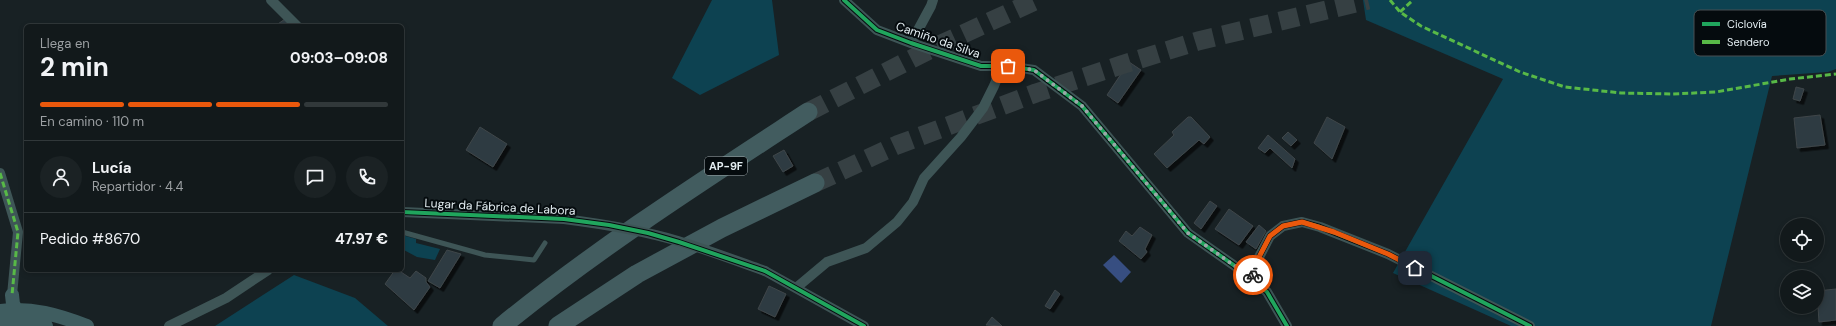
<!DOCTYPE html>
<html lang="es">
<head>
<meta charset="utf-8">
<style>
	:root { --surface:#12191b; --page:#1b2224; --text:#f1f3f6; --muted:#9ca0a3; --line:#31383a; --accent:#ea580c }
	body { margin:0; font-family:"DM Sans",sans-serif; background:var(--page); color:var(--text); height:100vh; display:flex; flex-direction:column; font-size:15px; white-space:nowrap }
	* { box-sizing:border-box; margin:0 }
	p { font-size:13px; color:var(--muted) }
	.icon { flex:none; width:22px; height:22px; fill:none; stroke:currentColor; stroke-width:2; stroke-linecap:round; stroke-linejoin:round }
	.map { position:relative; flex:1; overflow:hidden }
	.sheet { position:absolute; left:24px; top:24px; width:380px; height:248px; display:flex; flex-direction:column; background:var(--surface); border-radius:6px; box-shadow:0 2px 6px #0003,0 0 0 1px var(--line) }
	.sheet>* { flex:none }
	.fabs { position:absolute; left:1780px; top:218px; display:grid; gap:8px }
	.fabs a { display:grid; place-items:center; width:44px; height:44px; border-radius:50%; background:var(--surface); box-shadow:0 2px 6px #0003,0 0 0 1px var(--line); font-size:20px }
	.pin { position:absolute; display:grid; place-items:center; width:34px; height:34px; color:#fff; margin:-17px; border-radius:8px; box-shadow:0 2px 6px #0006 }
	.courier { position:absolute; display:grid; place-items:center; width:40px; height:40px; margin:-20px; border:3px solid #ea580c; border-radius:50%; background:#fff; color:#222; box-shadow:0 1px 5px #0007 }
	.overview em { font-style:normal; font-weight:700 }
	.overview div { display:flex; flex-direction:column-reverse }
	.overview { display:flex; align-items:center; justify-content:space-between; height:68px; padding:0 16px }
	h1 { font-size:26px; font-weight:700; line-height:30px }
	.bar { display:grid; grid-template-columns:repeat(4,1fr); gap:6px 4px; align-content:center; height:48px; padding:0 16px }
	.bar i { height:5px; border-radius:3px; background:var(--line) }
	.bar .selected { background:var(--accent) }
	.bar p { grid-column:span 4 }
	.line { display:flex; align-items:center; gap:10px; padding:0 16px; border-top:1px solid var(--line) }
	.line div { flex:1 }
	.round { display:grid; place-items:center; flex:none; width:42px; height:42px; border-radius:21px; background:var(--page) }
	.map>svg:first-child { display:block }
	.green { fill:#0d4251 }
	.water { fill:#374e81 }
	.building { fill:#2e3b42; stroke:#3f4649; filter:url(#shadow) }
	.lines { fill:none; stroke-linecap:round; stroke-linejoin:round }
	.motorway-tunnel { stroke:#364043; stroke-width:19; stroke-dasharray:19 10; stroke-linecap:butt }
	.service { stroke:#3e5556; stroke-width:5 }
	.minor { stroke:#3e5556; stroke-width:10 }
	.secondary { stroke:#3f5d60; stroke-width:14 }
	.motorway { stroke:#425c5f; stroke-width:19 }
	.minor-bridge { stroke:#3e5556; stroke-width:10 }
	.quiet { stroke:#58b947; stroke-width:3; stroke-dasharray:6 3; stroke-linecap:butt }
	.cycleway-casing { stroke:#050b0e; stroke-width:6 }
	.cycleway { stroke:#20a55d; stroke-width:4 }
	.done { stroke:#9ca6a9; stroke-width:4; stroke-dasharray:0 7.2 }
	.route { stroke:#ea580c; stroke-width:5 }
	.labels { text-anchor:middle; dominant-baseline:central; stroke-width:4; stroke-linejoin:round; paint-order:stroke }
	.shield { fill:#050b0e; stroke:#a0a9ad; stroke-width:1 }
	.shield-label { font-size:11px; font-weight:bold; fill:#e3edf1 }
	.street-label { font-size:12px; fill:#e3edf1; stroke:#050b0e }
	.key { fill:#050b0e; stroke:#484f52; stroke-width:1 }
	.key-label { font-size:11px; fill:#e3edf1 }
</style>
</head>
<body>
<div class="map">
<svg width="1836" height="326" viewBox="0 0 1836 326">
	<defs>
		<filter id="shadow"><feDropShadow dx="3.5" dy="3.5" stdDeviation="0" flood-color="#0009"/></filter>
	</defs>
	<rect width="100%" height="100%" fill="#182124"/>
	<path class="green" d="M712,0H772L779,55L700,95L672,78Z
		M1363,0H1836V69L1828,72L1772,76L1711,326H1511L1393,273L1503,79L1366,20Z
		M402,235L416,239V243L440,249L435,260L417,257L402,249Z
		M294,275L355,298L388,326H215Z"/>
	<path class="water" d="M1114,255L1131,272L1121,283L1103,265Z"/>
	<path class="building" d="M285,19L292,26H275Z
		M1129,62L1141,70L1118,103L1107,95Z
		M1796,87L1804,89L1800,101L1793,99Z
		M1820,115L1825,145L1797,148L1794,118Z
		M1188,117H1191L1210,137L1204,144L1199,140L1167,168L1154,154L1174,135L1172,132Z
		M1327,117L1345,127L1332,159L1314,143Z
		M480,127L507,144L493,167L466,150Z
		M1288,132L1297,140L1291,146L1282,138Z
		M1268,135L1295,159L1292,168L1270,148L1265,153L1258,148Z
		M784,150L793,166L783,172L773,156Z
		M1210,201L1217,206L1201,229L1194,223Z
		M1229,209L1253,226L1239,245L1215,229Z
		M1259,225L1266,231L1256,249L1246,242Z
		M1140,227L1152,235L1145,249L1147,252L1141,259L1119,241L1126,231L1132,236Z
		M447,250L461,254L440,288L428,281Z
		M395,270H398L410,278L416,271L426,278V282L430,287L414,310L385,284Z
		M769,286L786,294L775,317L758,309Z
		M1836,289V320L1819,322L1817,291Z
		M1055,290L1060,294L1050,309L1045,306Z
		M992,317L1002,326L986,325Z"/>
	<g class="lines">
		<path class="motorway-tunnel" d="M808,112L937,46L1037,0
			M815,183L897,145L1036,93L1121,65L1198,41L1368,0"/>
		<path class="service" d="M402,232L485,255L534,260L545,243"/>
		<path class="minor" d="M271,0L297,26
			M844,0L877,30L911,43L981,66H1008L1034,70L1082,106L1188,233L1252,278L1267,292L1287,326
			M911,43L931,6L933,0
			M0,173L18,232L12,295
			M402,212L564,219
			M765,271L864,326
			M1252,278L1258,259L1270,236L1283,226L1302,222L1320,227L1388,254L1530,326
			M796,288L827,262L866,248L897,222L913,202L924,178L961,137L983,108L994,86L1002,66
			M169,326L226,298L268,270"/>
		<path class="secondary" d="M12,295L13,304L20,316
			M0,311C32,307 58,315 87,326
			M0,323L22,322L46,326"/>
		<path class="motorway" d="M502,326C599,247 704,180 808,112
			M558,326L637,274L722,228L815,183"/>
		<path class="minor-bridge" d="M564,219C603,224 641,230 678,241C708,250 737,261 765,271"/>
		<path class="quiet" d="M1390,0L1400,12L1421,26L1520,72L1565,87L1621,93L1672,94L1716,92L1790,79L1836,74
			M1400,12L1413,0
			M0,173L18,232L12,295"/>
		<g class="cycleway-casing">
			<path id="cycleway" d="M844,0L877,30L911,43L981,66H1008L1034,70L1082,106L1188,233L1252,278L1267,292L1287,326
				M402,212L564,219L609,225L648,233L679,242L765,271L864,326
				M1252,278L1258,259L1270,236L1283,226L1302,222L1320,227L1388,254L1530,326"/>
		</g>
		<use href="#cycleway" class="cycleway"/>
	</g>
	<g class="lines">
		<path class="done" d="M1008,66L1034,70L1082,106L1188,233L1252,278L1253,275"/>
		<path class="route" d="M1253,275L1258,259L1270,236L1283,226L1302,222L1334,232L1388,254L1415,268"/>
	</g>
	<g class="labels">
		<rect class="shield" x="705" y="157" width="42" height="18" rx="3"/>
		<g class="shield-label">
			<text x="726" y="166">AP-9F</text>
		</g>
		<g class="street-label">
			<text transform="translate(938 40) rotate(19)">Camiño da Silva</text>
			<text transform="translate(500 207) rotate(3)">Lugar da Fábrica de Labora</text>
		</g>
	</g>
	<rect x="1694" y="10" width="132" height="46" rx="6" class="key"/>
	<rect x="1702" y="22" width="18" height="4" fill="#20a55d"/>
	<rect x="1702" y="40" width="18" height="4" fill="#58b947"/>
	<g class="key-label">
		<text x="1727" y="28">Ciclovía</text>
		<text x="1727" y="46">Sendero</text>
	</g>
</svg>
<div class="fabs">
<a><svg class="icon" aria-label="locate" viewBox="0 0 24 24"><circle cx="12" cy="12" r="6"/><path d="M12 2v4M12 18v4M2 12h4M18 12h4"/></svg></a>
<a><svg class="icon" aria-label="layers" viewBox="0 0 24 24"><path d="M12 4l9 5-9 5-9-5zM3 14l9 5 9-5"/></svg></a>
</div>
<div class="pin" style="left:1008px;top:66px;background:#ea580c"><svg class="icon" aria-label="bag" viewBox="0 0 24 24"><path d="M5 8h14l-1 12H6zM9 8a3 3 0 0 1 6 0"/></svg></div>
<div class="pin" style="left:1415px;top:268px;background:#1f2937"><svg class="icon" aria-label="home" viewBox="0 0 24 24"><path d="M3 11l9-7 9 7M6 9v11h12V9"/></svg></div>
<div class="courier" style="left:1253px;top:275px"><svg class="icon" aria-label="bike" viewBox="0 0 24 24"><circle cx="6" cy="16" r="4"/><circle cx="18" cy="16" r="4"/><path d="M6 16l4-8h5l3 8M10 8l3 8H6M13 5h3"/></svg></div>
<section class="sheet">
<div class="overview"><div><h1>2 min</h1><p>Llega en</p></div><em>09:03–09:08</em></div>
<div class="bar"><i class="selected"></i><i class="selected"></i><i class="selected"></i><i></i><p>En camino · 110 m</p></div>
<div class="line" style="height:72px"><a class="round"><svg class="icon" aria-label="person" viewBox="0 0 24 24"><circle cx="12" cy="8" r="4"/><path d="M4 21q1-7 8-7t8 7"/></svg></a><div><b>Lucía</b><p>Repartidor · 4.4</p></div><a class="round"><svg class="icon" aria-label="chat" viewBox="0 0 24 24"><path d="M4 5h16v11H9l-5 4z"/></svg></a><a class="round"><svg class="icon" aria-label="phone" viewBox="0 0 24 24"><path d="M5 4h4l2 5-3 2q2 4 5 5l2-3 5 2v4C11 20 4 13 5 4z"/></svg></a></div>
<div class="line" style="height:52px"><div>Pedido #8670</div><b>47.97 €</b></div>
</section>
</div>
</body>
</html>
